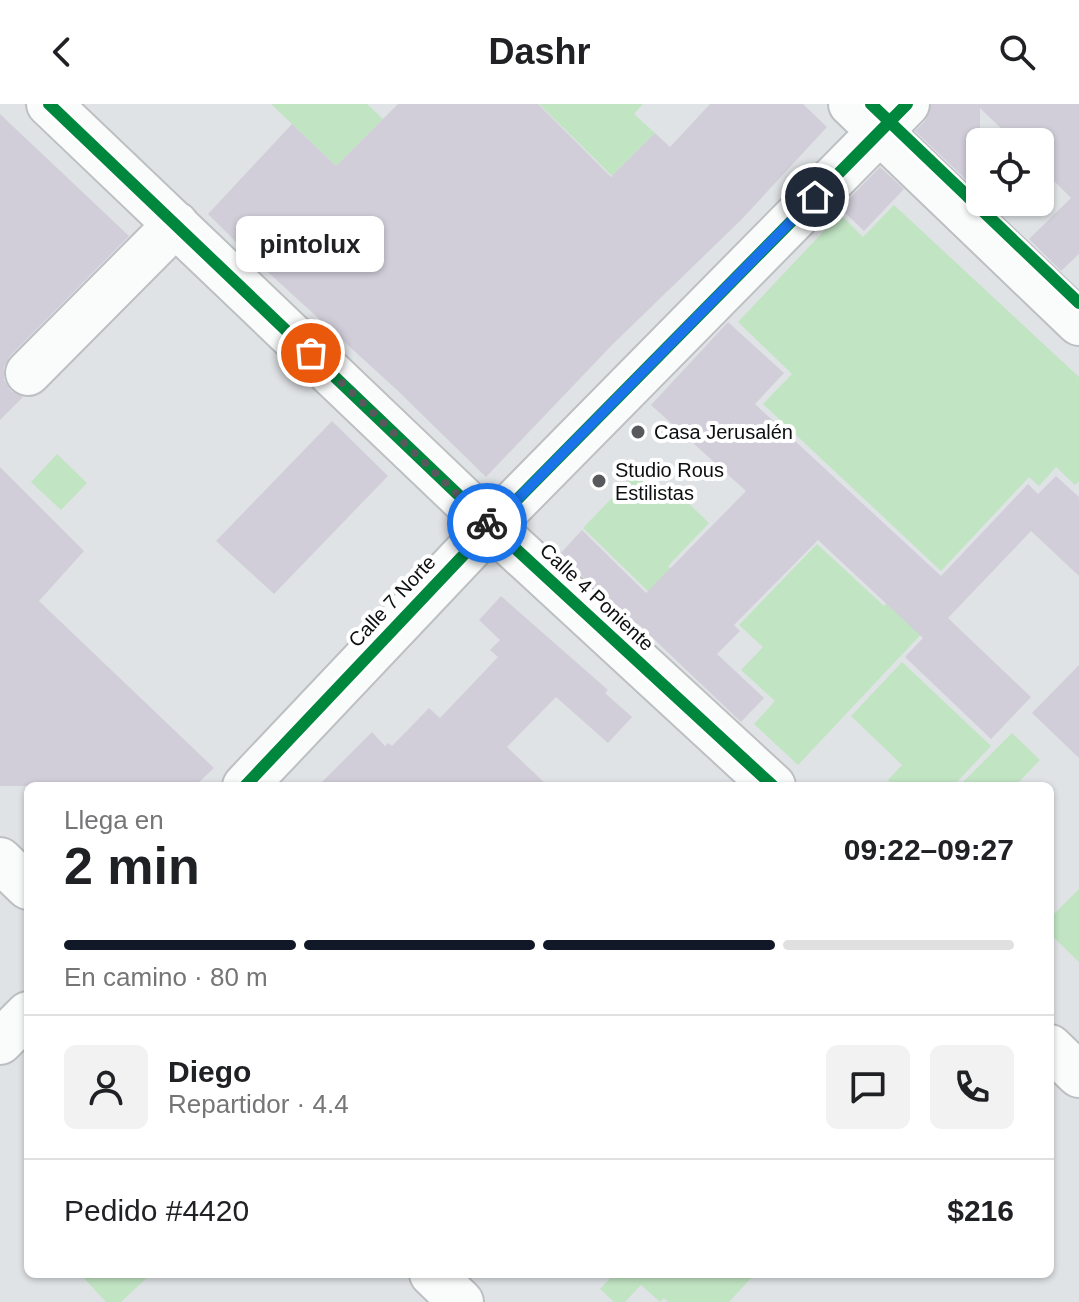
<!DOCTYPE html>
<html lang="es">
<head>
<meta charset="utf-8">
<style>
	:root { --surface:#fff; --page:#f2f2f2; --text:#202124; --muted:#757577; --line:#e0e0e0; --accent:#111827 }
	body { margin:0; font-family:Helvetica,sans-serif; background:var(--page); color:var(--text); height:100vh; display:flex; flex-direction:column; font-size:30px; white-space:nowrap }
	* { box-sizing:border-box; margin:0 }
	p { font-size:26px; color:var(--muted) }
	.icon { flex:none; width:44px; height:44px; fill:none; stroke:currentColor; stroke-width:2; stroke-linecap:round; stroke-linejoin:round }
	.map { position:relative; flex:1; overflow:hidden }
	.panel { position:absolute; left:24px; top:678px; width:1030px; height:496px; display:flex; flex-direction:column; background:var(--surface); border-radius:12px; box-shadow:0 2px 6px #0004 }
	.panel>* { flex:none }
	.buttons { position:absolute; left:966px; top:24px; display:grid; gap:16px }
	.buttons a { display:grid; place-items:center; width:88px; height:88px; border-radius:12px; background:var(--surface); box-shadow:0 2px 6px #0004; font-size:40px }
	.pin { position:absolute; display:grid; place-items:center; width:68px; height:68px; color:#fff; margin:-34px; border:4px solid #fff; border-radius:50%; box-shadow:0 2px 8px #0007 }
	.courier { position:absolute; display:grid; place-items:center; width:80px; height:80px; margin:-40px; border:6px solid #1a73e8; border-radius:50%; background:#fff; color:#222; box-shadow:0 2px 10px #0007 }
	.bubble { position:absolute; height:56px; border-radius:12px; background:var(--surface); box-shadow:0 2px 6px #0004; font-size:26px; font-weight:700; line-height:56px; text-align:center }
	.overview em { font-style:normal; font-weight:700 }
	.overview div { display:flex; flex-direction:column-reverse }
	.overview { display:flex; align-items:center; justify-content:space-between; height:136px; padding:0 40px }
	h1 { font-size:52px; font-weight:700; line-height:60px }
	.bar { display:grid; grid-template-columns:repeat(4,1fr); gap:12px 8px; align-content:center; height:96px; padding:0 40px }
	.bar i { height:10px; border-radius:6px; background:var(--line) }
	.bar .on { background:var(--accent) }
	.bar p { grid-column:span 4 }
	.line { display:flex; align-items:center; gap:20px; padding:0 40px; border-top:2px solid var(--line) }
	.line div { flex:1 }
	.round { display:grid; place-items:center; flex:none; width:84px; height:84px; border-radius:12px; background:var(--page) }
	header { display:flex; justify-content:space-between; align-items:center; height:104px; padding:0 40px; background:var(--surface); font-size:36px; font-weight:700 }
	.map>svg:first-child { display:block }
	.green { fill:#c1e4c3 }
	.building { fill:#d1ceda }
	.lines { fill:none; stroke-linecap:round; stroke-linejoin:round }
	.street-casing { stroke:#bdc0c2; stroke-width:48 }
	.street { stroke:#fafbfb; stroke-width:44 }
	.cycleway-casing { stroke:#fff; stroke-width:17 }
	.cycleway { stroke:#00873e; stroke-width:12 }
	.done { stroke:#57595c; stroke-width:8; stroke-dasharray:0 14.4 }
	.route { stroke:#1a73e8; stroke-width:10 }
	.poi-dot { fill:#57595c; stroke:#fff; stroke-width:3 }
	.labels { text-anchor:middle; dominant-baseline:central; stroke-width:8; stroke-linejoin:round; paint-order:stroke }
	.poi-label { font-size:20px; fill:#0d0f11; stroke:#fff; text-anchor:start }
	.street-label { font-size:20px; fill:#0d0f11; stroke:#fff }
</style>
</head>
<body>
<header><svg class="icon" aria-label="back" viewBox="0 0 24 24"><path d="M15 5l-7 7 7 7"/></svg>Dashr<svg class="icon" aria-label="search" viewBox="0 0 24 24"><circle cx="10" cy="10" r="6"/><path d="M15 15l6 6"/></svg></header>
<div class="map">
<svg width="1079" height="1198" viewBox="0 0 1079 1198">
	<rect width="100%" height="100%" fill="#e0e3e6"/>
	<path class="green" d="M271,0H367L383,15L336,62Z
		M539,0H643L634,10L655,29L612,72Z
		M894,101L1079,273V377L1075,381L1056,363L1039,382L1029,373L941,467L763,300L792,270L738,218L840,110L863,133Z
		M57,350L87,379L61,406L31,378Z
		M637,368L668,398L677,388L709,419L668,462L681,475L659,498L583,424Z
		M817,440L884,502L925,460L958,491L798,661L754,620L775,597L741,566L763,543L739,521Z
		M902,558L991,642L953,682H894L888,676L902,661L851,612Z
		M1012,629L1040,656L1015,682H959Z
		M1079,785V858L1050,830V814Z
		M80,1170H151L121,1198H106Z
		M614,1170H755L729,1198H668L664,1194L660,1198L641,1181L625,1198H614L600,1185Z"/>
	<path class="building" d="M398,0H538L611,73L655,29L670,43L710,0H803L827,23L742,115L612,241L486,373L397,286L249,151L208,110L292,20L336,62Z
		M931,0H1079V150L1061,167L1029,135L1071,94L1040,63V38H1015L980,4V89L915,27L925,17Z
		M0,10L129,132L10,252L4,263V276L11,287L23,293L0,316Z
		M880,63L904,85L864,127L840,104Z
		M728,218L784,269L755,300L941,472L1028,380L1038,390L1056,372L1079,393V472L1031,427L948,514L1031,593L991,635L905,553L923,534L818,436L734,521L740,527L717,550L764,594L741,618L638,520L636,522L559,451L582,426L646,489L746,387L651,301Z
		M332,317L388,372L274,490L216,437Z
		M0,363L84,447L39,497L214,664L195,682H0Z
		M501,492L608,586L605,589L632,613L608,639L556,593L507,643L548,682H318L372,628L385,642L388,639L392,642L429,604L440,614L498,553L490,546L500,536L479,516Z
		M1079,561V654L1032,609Z"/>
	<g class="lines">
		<g class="street-casing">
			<path id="street" d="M49,0L491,422L773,682
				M851,0L1079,219
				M28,269L176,120
				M245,682L491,422L907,0
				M0,756L28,783
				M0,938L28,910
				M1050,943L1079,971
				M432,1170L461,1198"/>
		</g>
		<use href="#street" class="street"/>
		<g class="cycleway-casing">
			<path id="cycleway" d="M49,0L491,422L773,682
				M871,0L1079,199
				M245,682L491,422L907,0"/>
		</g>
		<use href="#cycleway" class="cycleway"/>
	</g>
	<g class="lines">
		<path class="done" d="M311,249L487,419"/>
		<path class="route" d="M487,419L491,422L815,93"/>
	</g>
	<g class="poi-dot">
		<circle cx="638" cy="328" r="8"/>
		<circle cx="599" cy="377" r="8"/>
	</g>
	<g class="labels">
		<g class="poi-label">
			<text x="654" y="328">Casa Jerusalén</text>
			<text x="615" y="366">Studio Rous<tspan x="615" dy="23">Estilistas</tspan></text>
		</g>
		<g class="street-label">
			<text transform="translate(597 493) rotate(43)">Calle 4 Poniente</text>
			<text transform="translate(392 497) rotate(-47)">Calle 7 Norte</text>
		</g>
	</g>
</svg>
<div class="buttons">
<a><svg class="icon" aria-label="locate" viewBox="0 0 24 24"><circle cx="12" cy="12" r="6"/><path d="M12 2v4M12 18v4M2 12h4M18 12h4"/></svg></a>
</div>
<div class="pin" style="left:311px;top:249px;background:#ea580c"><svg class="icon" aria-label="bag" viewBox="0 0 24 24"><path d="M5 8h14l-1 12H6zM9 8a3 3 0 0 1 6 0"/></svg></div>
<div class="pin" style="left:815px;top:93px;background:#1f2937"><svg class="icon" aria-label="home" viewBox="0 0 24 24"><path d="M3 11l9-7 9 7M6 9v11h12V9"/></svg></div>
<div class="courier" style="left:487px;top:419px"><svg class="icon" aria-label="bike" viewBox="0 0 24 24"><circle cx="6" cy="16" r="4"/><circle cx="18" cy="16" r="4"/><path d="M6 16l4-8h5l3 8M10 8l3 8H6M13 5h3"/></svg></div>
<div class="bubble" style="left:236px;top:112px;width:148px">pintolux</div>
<section class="panel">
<div class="overview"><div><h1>2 min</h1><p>Llega en</p></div><em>09:22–09:27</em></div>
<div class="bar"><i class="on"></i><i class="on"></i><i class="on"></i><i></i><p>En camino · 80 m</p></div>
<div class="line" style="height:144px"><a class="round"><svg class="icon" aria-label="person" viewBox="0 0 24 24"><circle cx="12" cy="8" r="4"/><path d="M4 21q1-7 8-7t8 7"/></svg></a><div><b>Diego</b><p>Repartidor · 4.4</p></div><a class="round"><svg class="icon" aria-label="chat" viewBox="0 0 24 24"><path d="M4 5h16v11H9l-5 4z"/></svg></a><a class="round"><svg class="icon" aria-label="phone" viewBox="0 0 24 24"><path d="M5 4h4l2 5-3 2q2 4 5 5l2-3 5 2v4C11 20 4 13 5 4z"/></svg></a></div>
<div class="line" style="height:104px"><div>Pedido #4420</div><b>$216</b></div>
</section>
</div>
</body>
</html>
